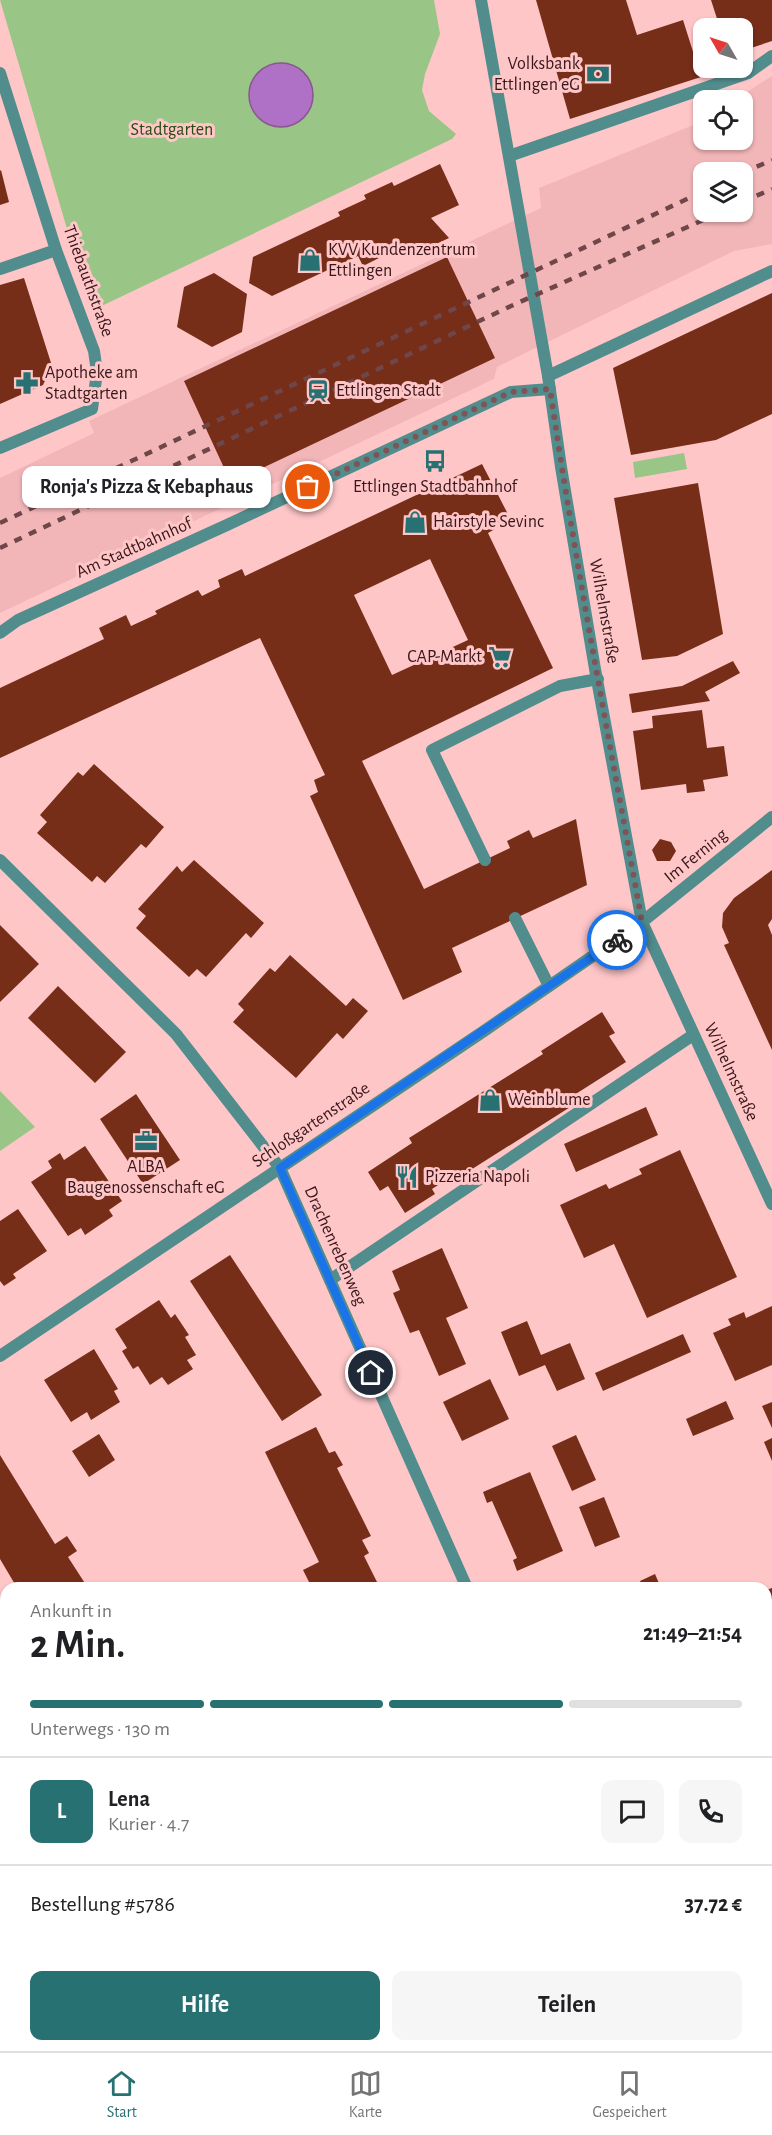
<!DOCTYPE html>
<html lang="de">
<head>
<meta charset="utf-8">
<style>
	:root { --surface:#fff; --page:#f6f6f6; --text:#202124; --muted:#757577; --line:#e0e0e0; --accent:#277173 }
	body { margin:0; font-family:"Alegreya Sans",sans-serif; background:var(--page); color:var(--text); height:100vh; display:flex; flex-direction:column; font-size:22px; white-space:nowrap }
	* { box-sizing:border-box; margin:0 }
	p { font-size:20px; color:var(--muted) }
	.icon { flex:none; width:33px; height:33px; fill:none; stroke:currentColor; stroke-width:2; stroke-linecap:round; stroke-linejoin:round }
	.map { position:relative; flex:1; overflow:hidden }
	.sheet { position:absolute; left:0px; top:1582px; width:772px; height:470px; display:flex; flex-direction:column; background:var(--surface); border-radius:18px 18px 0 0; box-shadow:0 2px 4px #0004 }
	.sheet>* { flex:none }
	.needle { width:39px; rotate:309deg }
	.fabs { position:absolute; left:693px; top:18px; display:grid; gap:12px }
	.fabs a { display:grid; place-items:center; width:60px; height:60px; border-radius:12px; background:var(--surface); box-shadow:0 2px 4px #0004; font-size:30px }
	.pin { position:absolute; display:grid; place-items:center; width:51px; height:51px; color:#fff; margin:-26px; border:3px solid #fff; border-radius:50%; box-shadow:0 2px 6px #0007 }
	.courier { position:absolute; display:grid; place-items:center; width:60px; height:60px; margin:-30px; border:4px solid #1a73e8; border-radius:50%; background:#fff; color:#222; box-shadow:0 2px 8px #0007 }
	.bubble { position:absolute; height:42px; border-radius:12px; background:var(--surface); box-shadow:0 2px 4px #0004; font-size:20px; font-weight:700; line-height:42px; text-align:center }
	.summary em { font-style:normal; font-weight:700 }
	.summary div { display:flex; flex-direction:column-reverse }
	.summary { display:flex; align-items:center; justify-content:space-between; height:102px; padding:0 30px }
	h1 { font-size:39px; font-weight:700; line-height:45px }
	.bar { display:grid; grid-template-columns:repeat(4,1fr); gap:9px 6px; align-content:center; height:72px; padding:0 30px }
	.bar i { height:8px; border-radius:4px; background:var(--line) }
	.bar .current { background:var(--accent) }
	.bar p { grid-column:span 4 }
	.line { display:flex; align-items:center; gap:15px; padding:0 30px; border-top:2px solid var(--line) }
	.line div { flex:1 }
	.round { display:grid; place-items:center; flex:none; width:63px; height:63px; border-radius:12px; background:var(--page) }
	.primary-button { display:flex; gap:12px; margin-top:auto; padding:12px 30px }
	.primary-button a { flex:1; height:69px; border-radius:12px; background:var(--accent); color:#fff; font-size:24px; font-weight:700; line-height:69px; text-align:center }
	.primary-button a+a { background:var(--page); color:var(--text) }
	.menu { display:flex; justify-content:space-around; align-items:center; height:84px; border-top:2px solid var(--line); background:var(--surface); font-size:16px; color:var(--muted) }
	.menu a { display:grid; justify-items:center; gap:3px }
	.menu .current { color:var(--accent) }
	.map>svg:first-child { display:block }
	.built { fill:#f3b6b8; fill-rule:evenodd }
	.green { fill:#99c587 }
	.water { fill:#af71c5; stroke:#8b5691; stroke-width:1.5 }
	.lines { fill:none; stroke-linecap:round; stroke-linejoin:round }
	.stream { stroke:#8b5691; stroke-width:10 }
	.building { fill:#772e19; fill-rule:evenodd }
	.service { stroke:#528d8e; stroke-width:12 }
	.minor { stroke:#528d8e; stroke-width:12 }
	.tertiary { stroke:#528d8e; stroke-width:12 }
	.rail { stroke:#6f474a; stroke-width:4.5; stroke-dasharray:8 8; stroke-linecap:butt }
	.done { stroke:#7e5456; stroke-width:6; stroke-dasharray:0 10.8 }
	.route { stroke:#1a73e8; stroke-width:8 }
	.labels { text-anchor:middle; dominant-baseline:central; stroke-width:6; stroke-linejoin:round; paint-order:stroke }
	.poi-label { font-size:18px; fill:#381619; stroke:#ffc6c8; text-anchor:start }
	.park-label { font-size:18px; fill:#244c0d; stroke:#ffc6c8 }
	.street-label { font-size:18px; fill:#381619; stroke:#ffc6c8 }
</style>
</head>
<body>
<div class="map">
<svg width="772" height="2051" viewBox="0 0 772 2051">
	<rect width="100%" height="100%" fill="#ffc6c8"/>
	<path class="built" d="M772,76V244L734,251L497,367L494,379L0,613V478L94,433L89,421L541,208L539,188L703,121L704,140H742V100H734ZM704,172H742V212H704Z"/>
	<path class="green" d="M0,0H434L440,34L425,74L422,90L429,111L456,134L452,139L91,311Z
		M684,453L687,469L635,478L633,462Z
		M0,1091L35,1127L0,1151Z
		M772,1694V1757L767,1759L766,1696Z
		M772,1935V2051H0V2007L6,2005V2046H766L767,1937Z"/>
	<path class="water" d="M249 95a32 32 0 1 1 64 0a32 32 0 1 1-64 0Z"/>
	<g class="lines">
		<path class="stream" d="M766,1714L772,1711
			M169,2046L183,2051
			M72,2051L83,2046
			M210,2051L221,2049"/>
	</g>
	<path class="building" d="M536,0H626L637,35L683,20L701,77L570,119Z
		M711,0H772V41L742,51V28H720Z
		M440,164L459,205L431,218L449,238L419,252L407,244L363,266L358,256L272,296L249,283L253,257L340,216L338,212L366,199L364,195L392,182L394,186Z
		M1,170L9,202L0,205V171Z
		M447,257L495,358L231,483L184,381Z
		M214,273L247,294L242,332L212,347L177,327L184,287Z
		M24,278L52,366L43,385L0,404V285Z
		M772,293V414L716,440L631,455L613,368Z
		M482,464L511,520L488,533L553,668L362,761L424,889L510,848L507,841L529,830L533,838L576,819L587,885L452,948L462,972L403,1000L310,796L318,792L314,780L325,775L260,638L0,758V688L104,639L99,628L126,615L131,626L157,614L155,611L198,590L202,596L220,587L218,580L242,569L245,576ZM430,559L468,640L392,675L354,595Z
		M698,483L723,634L677,656L642,660L614,498Z
		M733,661L740,673L705,692L710,701L632,713L629,694L682,686Z
		M702,710L707,748L724,746L728,776L703,780L705,791L687,793L686,784L641,790L633,731L653,728L652,716Z
		M94,764L164,827L146,848L141,844L105,883L97,876L92,882L37,833L47,822L40,815L78,772L83,776Z
		M660,839L671,842L676,851L670,861H657L652,850Z
		M194,860L264,923L251,938L246,933L206,977L197,969L189,977L136,928L146,916L138,909L177,866L182,872Z
		M772,870V919L768,925L772,935V1050L724,945L729,943L722,927L723,913L734,898Z
		M0,925L39,964L0,1002Z
		M290,955L346,1006L353,998L368,1011L343,1039L337,1033L296,1078L233,1022L244,1010L238,1004L270,968L275,972Z
		M58,986L126,1052L95,1083L28,1018Z
		M602,1012L615,1033L609,1036L626,1062L571,1097L575,1104L458,1178L455,1174L432,1189L435,1194L405,1213L388,1186L380,1191L368,1172L412,1143L409,1138L543,1054L541,1051Z
		M136,1094L180,1160L143,1184L100,1119Z
		M646,1107L658,1135L576,1172L564,1144Z
		M85,1146L122,1201L109,1210L113,1216L85,1235L81,1228L68,1236L31,1182L52,1168L48,1161L60,1153L64,1160Z
		M680,1150L737,1277L647,1318L614,1244L584,1258L560,1205L606,1184L609,1189L642,1174L639,1169Z
		M18,1209L47,1251L13,1274L16,1278L4,1286L0,1281V1221Z
		M442,1248L468,1308L446,1318L466,1364L439,1376L419,1330L410,1333L393,1293L400,1290L392,1271Z
		M230,1255L322,1395L282,1421L190,1281Z
		M159,1300L171,1318L175,1314L189,1335L185,1337L196,1355L187,1360L193,1369L168,1385L162,1377L150,1385L138,1366L133,1369L122,1351L127,1348L115,1329Z
		M772,1306V1365L735,1381L713,1333L731,1325L728,1319L744,1312L746,1318Z
		M527,1321L541,1355L570,1343L585,1379L557,1391L545,1365L519,1376L501,1332Z
		M683,1334L691,1352L603,1391L595,1373Z
		M94,1349L118,1389L114,1391L120,1402L91,1420L87,1412L71,1422L44,1380Z
		M490,1379L509,1419L462,1441L443,1402Z
		M726,1401L734,1419L693,1436L686,1419Z
		M772,1402V1428L762,1406Z
		M316,1427L329,1453L335,1451L343,1465L337,1468L371,1536L362,1540L369,1553L364,1556L380,1588H312L303,1570L319,1562L265,1452Z
		M99,1434L115,1460L89,1477L72,1451Z
		M576,1435L596,1480L572,1491L552,1446Z
		M772,1438V1461L764,1442Z
		M0,1455L55,1544L67,1536L77,1551L68,1557L88,1588H12L16,1586L0,1559Z
		M530,1472L563,1551L517,1571L513,1560L517,1558L492,1501L487,1503L483,1492Z
		M604,1497L620,1537L595,1547L579,1507Z
		M655,1574L661,1588H643L640,1581Z
		M577,1583L579,1588H564Z
		M772,1588V1604L766,1593V1590Z
		M772,1779V1848L766,1850V1781Z
		M6,1791V1854L0,1857V1794Z"/>
	<g class="lines">
		<path class="service" d="M509,156L748,73L772,56
			M0,269L56,250
			M548,376L772,271
			M485,860L432,750L560,686L598,679
			M515,918L549,986
			M330,1280L693,1035
			M766,1739L772,1737
			M766,1919L772,1916
			M512,2051L523,2046"/>
		<path class="minor" d="M0,73L56,250L94,351L97,372L92,409L0,448
			M0,633L18,620L227,525L511,392L550,389
			M772,817L642,922L772,1204
			M0,860L176,1034L280,1168L467,1588
			M0,1681L6,1692"/>
		<path class="tertiary" d="M0,1356L484,1031L642,922L595,669L561,467L548,376L481,0"/>
		<path class="rail" d="M742,173L772,160
			M742,202L772,189
			M0,523L704,191
			M0,548L511,306L721,212"/>
	</g>
	<g class="lines">
		<path class="done" d="M308,487L511,392L550,389C576,567 610,745 642,922L617,940"/>
		<path class="route" d="M371,1373L280,1168L617,940"/>
	</g>
	<defs>
		<g id="bank-bare" transform="scale(1.8)"><path d="M-6-4H6V4H-6ZM0-2.3a2.3 2.3 0 1 0 0 4.6a2.3 2.3 0 1 0 0-4.6Z" fill="#277173" stroke="#ffc6c8" stroke-width="2.5" paint-order="stroke"/></g>
		<g id="shop-bare" transform="scale(1.8)"><path d="M-5-2.5h2.3a2.7 3.5 0 0 1 5.4 0H5L5.5 6h-11ZM-1.5-2.5h3a1.5 2.3 0 0 0-3 0Z" fill="#277173" stroke="#ffc6c8" stroke-width="2.5" paint-order="stroke"/></g>
		<g id="pharmacy-bare" transform="scale(1.8)"><path d="M-2-6h4v4h4v4h-4v4h-4v-4h-4v-4h4Z" fill="#277173" stroke="#ffc6c8" stroke-width="2.5" paint-order="stroke"/></g>
		<g id="station-bare" transform="scale(1.8)"><path d="M-3-6H3Q5-6 5-4V2Q5 4 3 4L4.5 6H3L1.5 4h-3L-3 6H-4.5L-3 4Q-5 4-5 2V-4Q-5-6-3-6ZM-3.5-4v3h7v-3ZM-3.5 1v1.5H-2V1ZM2 1v1.5H3.5V1Z" fill="#277173" stroke="#ffc6c8" stroke-width="2.5" paint-order="stroke"/></g>
		<g id="bus-bare" transform="scale(1.8)"><path d="M-5-6H5V4H4V6H2V4H-2V6H-4V4H-5ZM-3.5-4V0h7V-4ZM-3.5 1.2v1.5H-2V1.2ZM2 1.2v1.5H3.5V1.2Z" fill="#277173" stroke="#ffc6c8" stroke-width="2.5" paint-order="stroke"/></g>
		<g id="supermarket-bare" transform="scale(1.8)"><path d="M-6-5.5h2.5l.6 2H6L4.5 2H-2.5L-4.4-4H-6ZM-1.5 3.2a1.3 1.3 0 1 0 .1 0ZM3 3.2a1.3 1.3 0 1 0 .1 0Z" fill="#277173" stroke="#ffc6c8" stroke-width="2.5" paint-order="stroke"/></g>
		<g id="office-bare" transform="scale(1.8)"><path d="M-6-3h4V-5.5h4V-3h4V5H-6ZM-1-4.5V-3h2v-1.5ZM-6 0V1H6V0Z" fill="#277173" stroke="#ffc6c8" stroke-width="2.5" paint-order="stroke"/></g>
		<g id="restaurant-bare" transform="scale(1.8)"><path d="M-5-6h1v4h1v-4h1v4h1v-4h1v5L-1.5 .5V6h-2V.5L-5-1ZM5-6V6H3V1.5H1.5Q1.5-4 5-6Z" fill="#277173" stroke="#ffc6c8" stroke-width="2.5" paint-order="stroke"/></g>
	</defs>
	<g fill-rule="evenodd">
		<use href="#bank-bare" x="598" y="74"/>
		<use href="#shop-bare" x="310" y="260"/>
		<use href="#pharmacy-bare" x="27" y="383"/>
		<use href="#station-bare" x="318" y="391"/>
		<use href="#bus-bare" x="435" y="461"/>
		<use href="#shop-bare" x="415" y="522"/>
		<use href="#supermarket-bare" x="500" y="657"/>
		<use href="#shop-bare" x="490" y="1100"/>
		<use href="#office-bare" x="146" y="1141"/>
		<use href="#restaurant-bare" x="407" y="1177"/>
	</g>
	<g class="labels">
		<g class="poi-label">
			<text x="580" y="64" text-anchor="end">Volksbank<tspan x="580" dy="21">Ettlingen eG</tspan></text>
			<text x="328" y="250">KVV Kundenzentrum<tspan x="328" dy="21">Ettlingen</tspan></text>
			<text x="45" y="373">Apotheke am<tspan x="45" dy="21">Stadtgarten</tspan></text>
			<text x="336" y="391">Ettlingen Stadt</text>
			<text x="435" y="487" text-anchor="middle">Ettlingen Stadtbahnhof</text>
			<text x="433" y="522">Hairstyle Sevinc</text>
			<text x="482" y="657" text-anchor="end">CAP-Markt</text>
			<text x="508" y="1100">Weinblume</text>
			<text x="146" y="1167" text-anchor="middle">ALBA<tspan x="146" dy="21">Baugenossenschaft eG</tspan></text>
			<text x="425" y="1177">Pizzeria Napoli</text>
		</g>
		<g class="park-label">
			<text x="172" y="130">Stadtgarten</text>
		</g>
		<g class="street-label">
			<text transform="translate(88 281) rotate(70)">Thiebauthstraße</text>
			<text transform="translate(134 548) rotate(-24)">Am Stadtbahnhof</text>
			<text transform="translate(604 611) rotate(80)">Wilhelmstraße</text>
			<text transform="translate(696 856) rotate(-39)">Im Ferning</text>
			<text transform="translate(731 1072) rotate(65)">Wilhelmstraße</text>
			<text transform="translate(311 1125) rotate(-34)">Schloßgartenstraße</text>
			<text transform="translate(335 1246) rotate(66)">Drachenrebenweg</text>
		</g>
	</g>
</svg>
<div class="fabs">
<a><svg class="needle" viewBox="-14 -14 28 28"><path d="M0-13l5 13h-10z" fill="#e53935"/><path d="M0 13l5-13h-10z" fill="#757577"/></svg></a>
<a><svg class="icon" aria-label="locate" viewBox="0 0 24 24"><circle cx="12" cy="12" r="6"/><path d="M12 2v4M12 18v4M2 12h4M18 12h4"/></svg></a>
<a><svg class="icon" aria-label="layers" viewBox="0 0 24 24"><path d="M12 4l9 5-9 5-9-5zM3 14l9 5 9-5"/></svg></a>
</div>
<div class="pin" style="left:308px;top:487px;background:#ea580c"><svg class="icon" aria-label="bag" viewBox="0 0 24 24"><path d="M5 8h14l-1 12H6zM9 8a3 3 0 0 1 6 0"/></svg></div>
<div class="pin" style="left:371px;top:1373px;background:#1f2937"><svg class="icon" aria-label="home" viewBox="0 0 24 24"><path d="M3 11l9-7 9 7M6 9v11h12V9"/></svg></div>
<div class="courier" style="left:617px;top:940px"><svg class="icon" aria-label="bike" viewBox="0 0 24 24"><circle cx="6" cy="16" r="4"/><circle cx="18" cy="16" r="4"/><path d="M6 16l4-8h5l3 8M10 8l3 8H6M13 5h3"/></svg></div>
<div class="bubble" style="left:22px;top:466px;width:249px">Ronja's Pizza &amp; Kebaphaus</div>
<section class="sheet">
<div class="summary"><div><h1>2 Min.</h1><p>Ankunft in</p></div><em>21:49–21:54</em></div>
<div class="bar"><i class="current"></i><i class="current"></i><i class="current"></i><i></i><p>Unterwegs · 130 m</p></div>
<div class="line" style="height:108px"><b class="round" style="background:var(--accent);color:#fff">L</b><div><b>Lena</b><p>Kurier · 4.7</p></div><a class="round"><svg class="icon" aria-label="chat" viewBox="0 0 24 24"><path d="M4 5h16v11H9l-5 4z"/></svg></a><a class="round"><svg class="icon" aria-label="phone" viewBox="0 0 24 24"><path d="M5 4h4l2 5-3 2q2 4 5 5l2-3 5 2v4C11 20 4 13 5 4z"/></svg></a></div>
<div class="line" style="height:78px"><div>Bestellung #5786</div><b>37.72 €</b></div>
<div class="primary-button"><a>Hilfe</a><a>Teilen</a></div>
</section>
</div>
<nav class="menu">
<a class="current"><svg class="icon" aria-label="home" viewBox="0 0 24 24"><path d="M3 11l9-7 9 7M6 9v11h12V9"/></svg>Start</a>
<a><svg class="icon" aria-label="map" viewBox="0 0 24 24"><path d="M3 6l6-2 6 2 6-2v14l-6 2-6-2-6 2zM9 4v14M15 6v14"/></svg>Karte</a>
<a><svg class="icon" aria-label="saved" viewBox="0 0 24 24"><path d="M7 4h10v16l-5-4-5 4z"/></svg>Gespeichert</a>
</nav>
</body>
</html>
